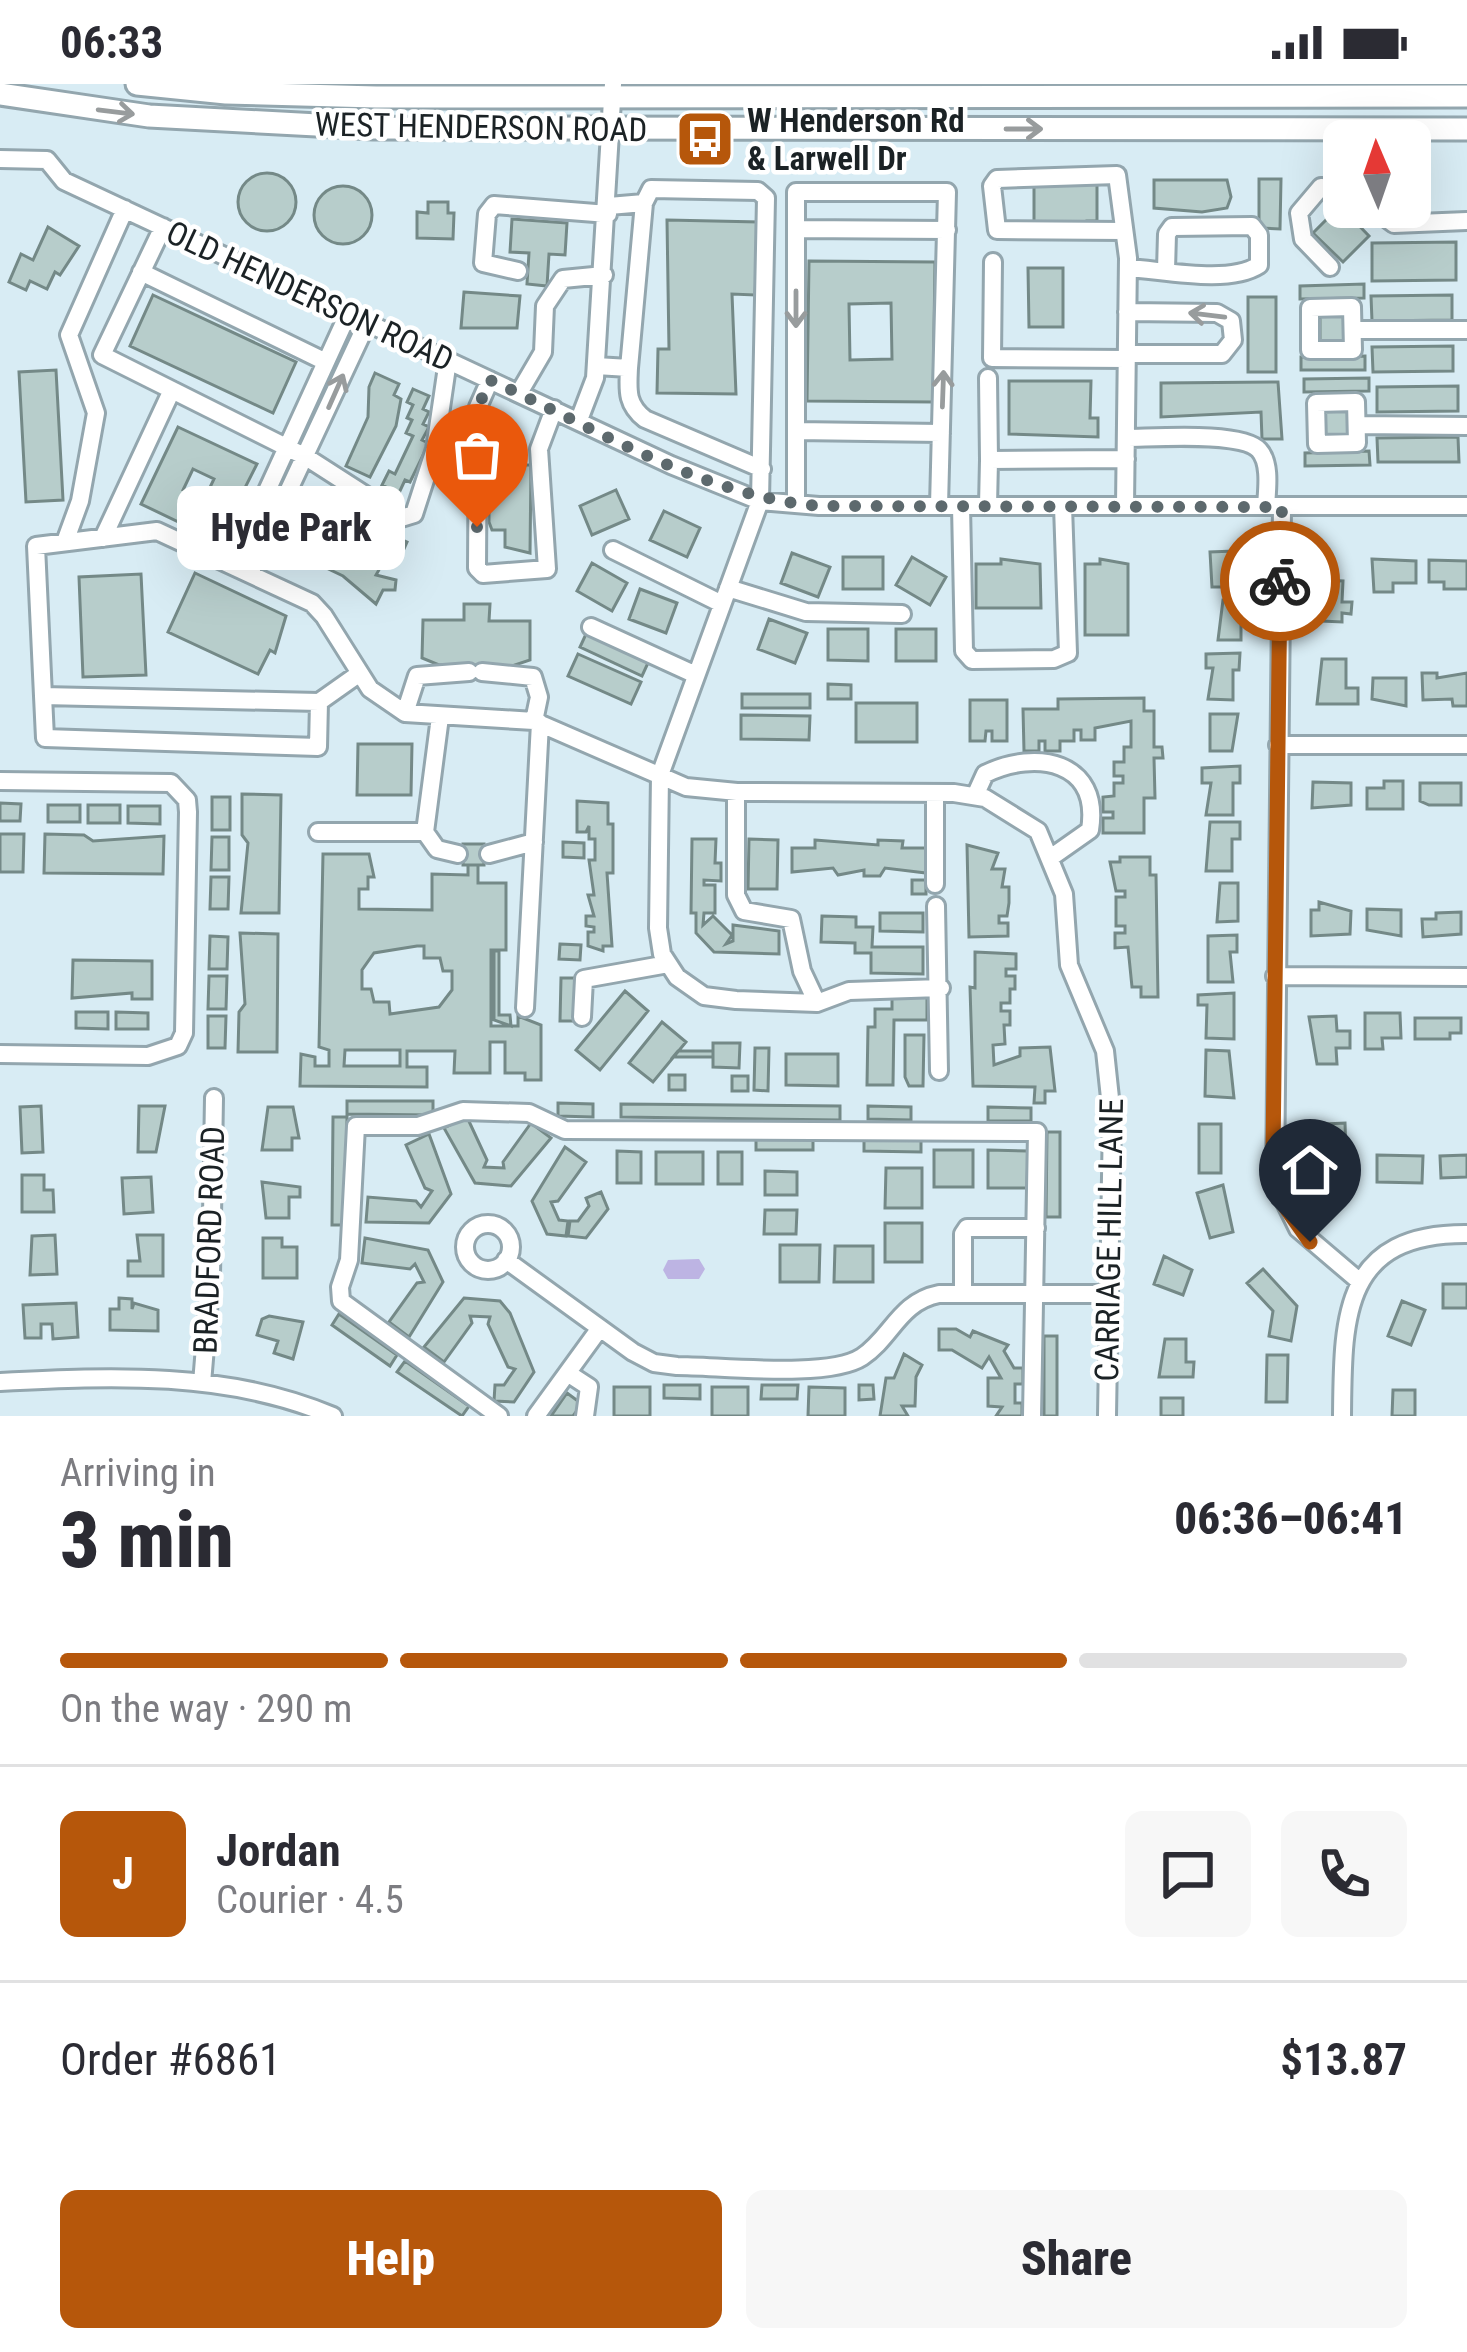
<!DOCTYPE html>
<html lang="en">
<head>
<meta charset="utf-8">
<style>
	:root { --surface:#fff; --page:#f7f7f7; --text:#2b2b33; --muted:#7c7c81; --line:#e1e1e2; --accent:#b6570b }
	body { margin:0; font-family:"Roboto Condensed",sans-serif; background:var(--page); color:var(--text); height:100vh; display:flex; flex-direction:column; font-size:45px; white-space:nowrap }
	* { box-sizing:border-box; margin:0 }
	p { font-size:39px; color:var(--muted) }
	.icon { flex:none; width:66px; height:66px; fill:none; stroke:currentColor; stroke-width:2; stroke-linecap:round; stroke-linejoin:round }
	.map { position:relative; height:1332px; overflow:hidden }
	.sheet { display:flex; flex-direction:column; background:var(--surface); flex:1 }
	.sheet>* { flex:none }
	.needle { width:78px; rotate:358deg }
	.tools { position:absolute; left:1323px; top:36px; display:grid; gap:24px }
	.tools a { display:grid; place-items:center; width:108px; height:108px; border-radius:18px; background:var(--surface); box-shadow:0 12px 48px #0002; font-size:60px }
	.pin { position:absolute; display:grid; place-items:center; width:102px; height:102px; color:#fff; margin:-123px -51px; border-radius:50% 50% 50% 0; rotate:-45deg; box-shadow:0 0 12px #0007 }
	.pin .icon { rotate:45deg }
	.courier { position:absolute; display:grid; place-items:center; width:120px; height:120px; margin:-60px; border:9px solid #b6570b; border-radius:50%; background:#fff; color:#222; box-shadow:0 3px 15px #0007 }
	.bubble { position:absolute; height:84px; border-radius:18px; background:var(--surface); box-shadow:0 12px 48px #0002; font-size:39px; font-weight:800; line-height:84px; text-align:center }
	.headline em { font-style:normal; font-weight:800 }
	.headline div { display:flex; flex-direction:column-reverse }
	.headline { display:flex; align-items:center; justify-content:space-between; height:204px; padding:0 60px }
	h1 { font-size:78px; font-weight:800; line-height:90px }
	.bar { display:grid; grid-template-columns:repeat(4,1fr); gap:18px 12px; align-content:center; height:144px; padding:0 60px }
	.bar i { height:15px; border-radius:9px; background:var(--line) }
	.bar .active { background:var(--accent) }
	.bar p { grid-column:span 4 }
	.line { display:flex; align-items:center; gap:30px; padding:0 60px; border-top:3px solid var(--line) }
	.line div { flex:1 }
	.round { display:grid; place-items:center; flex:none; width:126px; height:126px; border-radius:18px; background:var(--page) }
	.action { display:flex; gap:24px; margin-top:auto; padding:24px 60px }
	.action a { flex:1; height:138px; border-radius:18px; background:var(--accent); color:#fff; font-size:48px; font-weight:800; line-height:138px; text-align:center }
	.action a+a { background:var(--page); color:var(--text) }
	.status { display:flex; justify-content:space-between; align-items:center; height:84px; padding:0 60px; background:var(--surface); direction:ltr }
	.status svg { height:33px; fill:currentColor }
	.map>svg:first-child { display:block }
	.water { fill:#bdb4e3 }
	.building { fill:#b7cdcb; stroke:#748987; stroke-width:3; fill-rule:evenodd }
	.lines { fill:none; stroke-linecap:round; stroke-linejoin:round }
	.minor-casing { stroke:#93a6ae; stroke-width:22 }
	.major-casing { stroke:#93a6ae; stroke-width:27 }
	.minor { stroke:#fff; stroke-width:16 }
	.major { stroke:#fff; stroke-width:21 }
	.oneway { stroke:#989c9d }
	.done { stroke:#5d696d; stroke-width:12; stroke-dasharray:0 21.6 }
	.route { stroke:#b6570b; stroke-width:15 }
	.labels { text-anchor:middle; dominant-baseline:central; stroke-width:9; stroke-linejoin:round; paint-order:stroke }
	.poi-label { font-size:33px; font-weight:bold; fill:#1b2225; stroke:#fff; text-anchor:start }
	.street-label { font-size:33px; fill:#1b2225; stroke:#fff }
</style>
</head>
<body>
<div class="status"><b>06:33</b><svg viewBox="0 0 49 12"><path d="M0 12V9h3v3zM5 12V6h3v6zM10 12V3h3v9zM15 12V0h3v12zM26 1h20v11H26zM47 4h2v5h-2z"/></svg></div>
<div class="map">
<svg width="1467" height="1332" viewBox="0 0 1467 1332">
	<rect width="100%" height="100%" fill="#d8ecf4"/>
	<path class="water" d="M699,1175L705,1185L699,1195H668L663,1186L668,1176Z"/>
	<path class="building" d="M238 118a29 29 0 1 1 58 0a29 29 0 1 1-58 0Z
		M1259,95H1281L1280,145L1259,144Z
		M1097,96V137H1087V143H1034V97Z
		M1154,96H1227L1231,113L1227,124L1202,128L1154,124Z
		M314 131a29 29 0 1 1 58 0a29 29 0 1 1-58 0Z
		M428,118H448V129H454L453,155L417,154V128L428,129Z
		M1340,122L1369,152L1343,178L1313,149Z
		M512,135L567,139L565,171L549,170L547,202L527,200L529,169L510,168Z
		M667,136L759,138L755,211L732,210L736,310L657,309L658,265H669Z
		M48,143L79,162L60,191L55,188L47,205L30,197L26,206L9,198L21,170L33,176Z
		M1456,158V196L1372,197V159Z
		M809,177L935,178L933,318L807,317ZM891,219L892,275L850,276L849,220Z
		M1028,184H1063V243H1029Z
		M1364,200V214L1300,215V202Z
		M464,208L520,212L517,244H461Z
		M153,211L296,278L273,329L130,262Z
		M1452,211V236L1372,237L1371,212Z
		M1248,213H1276V288H1248Z
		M1320,230H1345V257H1320Z
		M1453,262V287L1373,288L1372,263Z
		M1365,272V286H1301V273Z
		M56,286L63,416L26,418L19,288Z
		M375,289L399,300L394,311L401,315L396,342L370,393L346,382L368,333L369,303Z
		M1369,294V307L1304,308V295Z
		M1009,297H1091L1090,334H1098V353L1009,350Z
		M1278,298L1282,355H1262L1261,328L1161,333V299Z
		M1458,302V327L1377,328V303Z
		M413,305L429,312L423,325L429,328L423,340L429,343L422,356L429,359L410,398L405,396L399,409L382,401L389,387L395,390L413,352L406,349L412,336L407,334L413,321L407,318Z
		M1350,324V351H1324V325Z
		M178,343L257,380L218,457L141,420ZM193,385L214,395L204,416L183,406Z
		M1458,353L1459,378H1378L1377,354Z
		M1369,367L1370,381L1305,382V369Z
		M507,381H531L530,469L505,463V446H492L489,438V415L494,408H506V401H490V395H506Z
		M616,406L629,435L592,451L580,422Z
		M319,411L384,440L381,447L407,458L400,474L372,462L375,456L312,427Z
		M664,427L700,444L687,473L650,456Z
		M304,443L369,474L367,478L380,484L376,491L396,496L395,506H383L376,520L343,492L293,468Z
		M1234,467L1242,503H1212L1210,468Z
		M792,469L830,483L818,513L781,499Z
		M843,473H883V505H843Z
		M912,473L946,493L930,521L896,501Z
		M1001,475L1040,480L1041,524H976V480H1001Z
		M1100,475L1128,480V551H1085V480H1100Z
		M1372,475L1416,477V499H1393V508H1374Z
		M1429,476L1467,477V505H1444V498H1429Z
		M592,479L627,499L612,527L577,507Z
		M195,489L286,532L275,569L270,566L258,590L168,548Z
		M141,490L146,591L83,593L79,493Z
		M1320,496L1343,497L1342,518H1352L1351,530L1342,529V538L1322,537Z
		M640,505L677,519L666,549L629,535Z
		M1223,516H1241V556H1218Z
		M464,520H490L489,537H530V576L512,582H483L482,596L469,595V581H439L422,574L423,536H464Z
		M769,535L807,549L795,579L758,565Z
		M828,545H868V577L828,576Z
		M896,545H936V577H896Z
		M586,550L648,579L642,592L580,563Z
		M1240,569L1239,586H1233V616L1208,615L1213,584H1206V570Z
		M578,570L641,598L631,620L568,592Z
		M1322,575H1346V604H1358V620H1317Z
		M1422,589H1437V594L1467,589V622H1453L1452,615L1423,616Z
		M1373,594H1406V622L1372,615Z
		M828,600L851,601V615H828Z
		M742,610H810V624H742Z
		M1144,614V627H1154V663H1162L1163,674H1154L1155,714H1144V749H1103V734H1113V728H1103V713L1114,712V699H1123V692H1114V678H1124V663H1131V637L1095,644V656H1081V646H1074V657H1060V667H1045V657H1039V667H1024L1023,625H1058V615Z
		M970,616H1007V657H992V647H986L985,657H970Z
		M856,619H917V658H856Z
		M1210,630H1238L1232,667H1210Z
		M741,631L810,632L809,656L741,655Z
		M358,660H412L411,711H357Z
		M1240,682V699H1233V731H1206L1211,699H1202V684Z
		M1384,697H1403V725H1367V704H1384Z
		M1313,698L1351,699V721L1312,724Z
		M1420,699H1461V721H1429L1420,717Z
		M242,710L281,711L279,829H241L248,759L242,751Z
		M212,713H230V746H212Z
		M577,717L608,719V740H613V789H607L612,862H603V867L588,862V848H594V843L586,842V832H594L588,811H594L589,776H595V755H589V742L586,748H577Z
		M0,719L21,720L20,737H0Z
		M48,721H80V738H48Z
		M88,721H120V739H88Z
		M128,722H160V740L128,739Z
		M1210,738H1240V755H1232V787H1206Z
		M0,750H24L23,788H0Z
		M45,750L84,751L93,757L164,752L163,790L44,789Z
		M212,753H229V786H211Z
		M692,755H716L715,779H721V797L704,796V801H715V829H704L703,841L713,832L732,851L726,860L733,857V841L779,847V870L714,868L696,849V829H691Z
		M749,755L778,756L777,805H748Z
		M815,756L878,761V756L903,757L902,764H926V789L885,784L880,792H864V786L838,791L833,784L792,788V764H815Z
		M563,758L584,759V774L563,773Z
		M463,760H484V781H463Z
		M967,761L998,769L992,785H1005L1002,803H1009V819L1007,832H999V839H1008V852L969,853Z
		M323,770H369L374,793H368V805H359V825L432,826V790L468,791V781H478V799H506V866H491V942H518V932L541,941V996H525V989H505V958H490V989H454L455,967H407V983H427V1003L300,1002L301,970L315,973V982H329V966L319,963ZM417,862H424V874H440L443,887H452V906L439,923L390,930L389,918H374L371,905H362V886L374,869ZM345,966H400V982H344Z
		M1120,773H1150V791H1156L1158,913H1141V903H1132L1128,863L1115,864V849H1125V842H1116V813H1125V807H1116L1110,778H1120Z
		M211,793H229L228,825H210Z
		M912,796H926V810H912Z
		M1220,799H1238V837L1217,838Z
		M1319,818L1351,827L1350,850L1311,852V826H1319Z
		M1367,825L1401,826V852L1367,846Z
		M1461,828V850L1423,853L1422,835H1436V829Z
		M880,829H923V848L880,847Z
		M822,832L856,833V843H873L872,863H923V890L871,889V869H855V859L821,858Z
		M240,849L278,850L277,968H238L239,928L245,920Z
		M1237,851V868H1230L1233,898H1208V852Z
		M210,852L228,853L227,885H209Z
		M560,860L581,861L580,876L559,875Z
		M494,867H499V931H510L511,942L494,936Z
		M975,868L1016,870V885H1006V892H1015V905H1010V919H1001V927H1010V941H1004L1005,960L993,961L994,981L1020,972V964L1050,963L1055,1007H1045V1019H1034L1035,1003L973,1002L970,903L975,904Z
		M73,876L152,877V915H132V909L72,914Z
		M209,892H227L226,925H208Z
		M561,894H576V937H560Z
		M625,907L648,927L600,986L576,966Z
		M1234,909V955L1206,954L1207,921H1198V911Z
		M892,911H927V936H894L893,1001H867L868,943H875V925H892Z
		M76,928H108V945L76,944Z
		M116,928L148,929V945H116Z
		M1365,929H1400L1401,954H1382L1383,965H1365Z
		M208,932H226L225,964H208Z
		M1336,932L1337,947H1350V964H1336L1337,980H1317L1309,933Z
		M1415,934H1461V949H1450V955H1415Z
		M662,938L686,958L653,998L629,979Z
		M905,951H924L923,1002H909L905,993Z
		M713,959H740L739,984L713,983Z
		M755,964H769L768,1007L754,1006Z
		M1206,966L1229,967L1234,1014L1205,1012Z
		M678,967H713V973H673Z
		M786,970H838V1002L786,1001Z
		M669,991H685V1006H669Z
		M732,992H748V1007H732Z
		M347,1017H433V1031L347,1030Z
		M558,1019L593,1020V1033L558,1032Z
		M621,1020L840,1022V1036L621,1033Z
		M41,1022L43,1068L22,1069L20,1023Z
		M139,1022H165L156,1068H138Z
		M868,1022L911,1023V1036L868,1035Z
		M268,1023H293L299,1054H292V1066H262Z
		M988,1023L1031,1024V1037H988Z
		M333,1033H347L346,1141H332Z
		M467,1033L487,1076L484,1083L504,1084L503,1078L531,1039L551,1054L511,1102L475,1099L444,1044Z
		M1345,1039L1347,1103H1322L1325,1040Z
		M1199,1040H1221V1089H1199Z
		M1047,1048H1060V1133H1046Z
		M429,1050L451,1110L429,1139L366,1138L368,1113L416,1117L421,1123L432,1107L425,1104L406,1061Z
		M756,1052L813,1053V1066H756Z
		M864,1053L921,1054V1068L864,1067Z
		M565,1063L586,1078L558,1117L551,1118L559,1136L568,1137L566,1152L547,1150L532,1117Z
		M934,1066H973V1103H934Z
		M988,1066L1028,1067L1027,1104H988Z
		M617,1067L641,1068V1099H617Z
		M656,1068H703V1100H656Z
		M718,1068H742V1100H718Z
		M1377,1071L1423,1072L1422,1099L1377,1098Z
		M1467,1071V1093L1441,1094L1440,1072Z
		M886,1084H922V1124H885Z
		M765,1087L797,1088V1111H765Z
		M22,1091H44V1106H53L54,1128H22Z
		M151,1093L153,1128L124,1130L122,1094Z
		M262,1098L300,1103V1113H289V1134H266Z
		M1223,1101L1233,1148L1210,1154L1197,1109Z
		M601,1108L608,1125L586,1154L568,1152L570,1137H578L589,1122L586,1114Z
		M765,1126H797L796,1150H764Z
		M885,1139H922V1178H885Z
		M55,1151L57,1190L30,1191L32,1152Z
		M137,1151H163V1192H128V1177H140Z
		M263,1154H282V1163H297V1194H263Z
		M365,1154L428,1166L443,1198L409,1253L389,1238L417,1199L424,1198L415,1180L410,1185L362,1179Z
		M780,1161H820L819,1198H780Z
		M835,1162H873V1198H834Z
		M1164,1172L1192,1186L1183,1211L1154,1200Z
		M1263,1185L1297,1222L1291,1257L1269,1252L1273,1227L1247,1199Z
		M1443,1200H1467V1224H1443Z
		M119,1214L132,1215V1225L134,1219L158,1226V1247L110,1246V1225H119Z
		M464,1214L500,1217L510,1229L534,1288L514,1318L494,1317L495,1301H504L515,1285L508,1283L488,1240L490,1233L470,1232L472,1239L444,1278L424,1263Z
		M1402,1217L1425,1226L1411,1261L1388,1252Z
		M76,1219L78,1253L53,1255L52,1240H41V1254H25L23,1221Z
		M339,1230L397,1271L390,1282L332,1241Z
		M269,1232L303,1238L293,1275L274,1269L278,1257L257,1251L262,1235Z
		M939,1245H956L970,1253L973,1247L1008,1261L1004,1267L1014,1284H1023V1300H1015V1319H1022V1332H996L1002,1323L988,1322V1294H1001L989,1273L982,1284L952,1266H939Z
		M1044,1252H1057V1332H1044Z
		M1165,1255H1186V1278H1194L1193,1293H1159Z
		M904,1270L922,1281L916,1293L915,1322H902L908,1332H880L886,1294H894Z
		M1267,1271H1288L1287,1318H1266Z
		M405,1277L469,1322L462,1332L397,1288Z
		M664,1301H700V1315L664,1314Z
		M762,1301H798L797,1315H761Z
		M859,1301H873L874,1315L859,1316Z
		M614,1303H650V1332H614Z
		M712,1303H748V1332H712Z
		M809,1303L845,1304V1332H808Z
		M1393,1306H1415V1332H1392Z
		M567,1309L582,1320L573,1332H551Z
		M1161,1314H1183V1332H1161Z"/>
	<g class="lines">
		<g class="minor-casing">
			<path id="minor" d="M0,75L47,76L64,97L671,381L760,417L819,422H1467
				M609,122L644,119L651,105L758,107L766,114L760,417L660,691L658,844L662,870L677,893L704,912L736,916L817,919L849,907L941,904
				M1371,123L1394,140L1467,137
				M163,143L102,271L306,373L401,434L414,430L435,365L448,276
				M796,145L947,146
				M1124,147L997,146L992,102L997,95L1117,91L1128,174L1125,421
				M993,178L992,274L1127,275
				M1330,183L1303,155L1299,129L1321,103L1344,105
				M1128,184C1163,186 1228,201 1259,181V151L1252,142L1172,143L1167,150L1166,186
				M518,187L483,179L487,130L494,121L608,130
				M141,188L326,278
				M1352,223L1353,266H1310V224Z
				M1354,246H1467
				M1127,270H1222L1233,256L1231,237L1217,229L1127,228
				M596,282L629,284C628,306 626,320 645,335L762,385
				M629,284L644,119
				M988,294L989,376
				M490,296L478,323L477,484L483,490L547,485L539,365L554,325
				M519,309L543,268L545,222L563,195L604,191
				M1356,318L1357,359L1317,360L1316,319Z
				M579,336L595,294L613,0
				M1357,341L1467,342
				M796,347L941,349
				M1126,354C1153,354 1242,347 1259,366C1271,379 1267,406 1266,422
				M796,420V108H947L939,422
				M961,422L964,567L972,576L1054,575L1068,569L1063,422
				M988,422L989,376L1126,375
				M1282,423L1275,1098L1298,1145L1359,1197
				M103,454L172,306
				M65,458L80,417L96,329L69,251L125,125
				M613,466L722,520
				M233,481L348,230
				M250,489L367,239
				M728,504L806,528L902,530
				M591,543L696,591
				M482,588L533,593L539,613L534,637
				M360,589L319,618L43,612L36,462L157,447L312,519L324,532L370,605L405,629L534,637L686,703L737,708L954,709L985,714L1038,747L1064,810L1069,881L1105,967L1112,1033L1107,1332
				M43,612L45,654L318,663L319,618
				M405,629L417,592L469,588
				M1278,661H1467
				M0,697L171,699L187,716L188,728L184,949L178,962L148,972L0,970
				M736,708V811L744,827L791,835L802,887L817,919
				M975,712L985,690C1036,665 1101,677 1090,746L1053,772
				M318,748H425L440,633
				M425,748L437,765L458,770
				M489,770L534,758
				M935,800V709
				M936,822L939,987
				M1275,892L1467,893
				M525,924L540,639
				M582,933L584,895L668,880
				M465 1163a23 23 0 1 1 46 0a23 23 0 1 1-46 0Z
				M506,1176L633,1268L654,1279L677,1282C720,1282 828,1295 862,1273C892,1253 899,1218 939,1210H1109
				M963,1210V1150L967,1144H1036
				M569,1290L589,1303L585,1332
				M0,1298C112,1292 227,1287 333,1332
				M202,1299L211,1191L214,1014
				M499,1332L341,1217L340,1203L349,1176L356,1042H418L463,1027L529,1029L565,1046L1037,1048L1032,1332
				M536,1332L600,1244
				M1342,1332C1343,1235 1341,1149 1467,1150"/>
		</g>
		<g class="major-casing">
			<path id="major" d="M137,0L226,9L376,13L1467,12
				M0,10L149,32L373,44L1467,45"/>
		</g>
		<use href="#minor" class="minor"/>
		<use href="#major" class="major"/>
	</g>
	<defs><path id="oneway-shaft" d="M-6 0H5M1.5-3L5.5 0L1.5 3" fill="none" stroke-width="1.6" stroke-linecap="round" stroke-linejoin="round" transform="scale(3)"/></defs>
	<g class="oneway">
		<use href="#oneway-shaft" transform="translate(116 28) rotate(7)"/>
		<use href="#oneway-shaft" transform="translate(1024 45)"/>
		<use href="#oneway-shaft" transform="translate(796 225) rotate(90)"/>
		<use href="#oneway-shaft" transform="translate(1207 231) rotate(-173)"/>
		<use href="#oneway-shaft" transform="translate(943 305) rotate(-88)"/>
		<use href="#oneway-shaft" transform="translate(336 307) rotate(-66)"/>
	</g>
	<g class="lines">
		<path class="done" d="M477,443L478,323L490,296C596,344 702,412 819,422L1282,423L1280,497"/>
		<path class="route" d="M1280,497L1273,1069L1279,1114L1310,1158"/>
	</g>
	<defs>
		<g id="bus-square" transform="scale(3)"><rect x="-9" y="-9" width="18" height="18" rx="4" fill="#b6570b" stroke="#fff"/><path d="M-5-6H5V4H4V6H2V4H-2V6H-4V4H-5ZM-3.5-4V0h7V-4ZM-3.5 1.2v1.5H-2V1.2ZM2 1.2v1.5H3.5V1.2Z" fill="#fff"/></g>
	</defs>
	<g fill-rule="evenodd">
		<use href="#bus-square" x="705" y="55"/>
	</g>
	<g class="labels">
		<g class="poi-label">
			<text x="747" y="36">W Henderson Rd<tspan x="747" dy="38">&amp; Larwell Dr</tspan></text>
		</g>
		<g class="street-label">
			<text transform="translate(481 43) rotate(1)">WEST HENDERSON ROAD</text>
			<text transform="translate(310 212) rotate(25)">OLD HENDERSON ROAD</text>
			<text transform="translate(209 1156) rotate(-88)">BRADFORD ROAD</text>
			<text transform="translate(1109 1156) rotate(-89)">CARRIAGE HILL LANE</text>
		</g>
	</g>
</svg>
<div class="tools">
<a><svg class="needle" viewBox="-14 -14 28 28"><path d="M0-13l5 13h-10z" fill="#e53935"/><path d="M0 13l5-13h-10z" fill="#7c7c81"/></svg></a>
</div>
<div class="pin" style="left:477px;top:443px;background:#ea580c"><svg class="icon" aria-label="bag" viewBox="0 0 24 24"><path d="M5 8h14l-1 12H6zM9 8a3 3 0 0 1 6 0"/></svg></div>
<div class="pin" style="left:1310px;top:1158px;background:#1f2937"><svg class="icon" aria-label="home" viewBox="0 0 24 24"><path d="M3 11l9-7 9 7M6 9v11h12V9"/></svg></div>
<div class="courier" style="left:1280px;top:497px"><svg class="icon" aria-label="bike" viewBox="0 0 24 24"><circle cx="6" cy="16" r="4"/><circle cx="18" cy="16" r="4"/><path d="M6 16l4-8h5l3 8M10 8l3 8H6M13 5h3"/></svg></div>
<div class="bubble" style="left:177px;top:402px;width:228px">Hyde Park</div>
</div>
<section class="sheet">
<div class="headline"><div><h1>3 min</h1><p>Arriving in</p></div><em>06:36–06:41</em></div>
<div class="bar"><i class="active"></i><i class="active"></i><i class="active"></i><i></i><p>On the way · 290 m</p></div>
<div class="line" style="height:216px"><b class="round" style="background:var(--accent);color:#fff">J</b><div><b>Jordan</b><p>Courier · 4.5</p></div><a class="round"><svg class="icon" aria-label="chat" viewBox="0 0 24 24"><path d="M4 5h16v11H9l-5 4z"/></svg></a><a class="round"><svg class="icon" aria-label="phone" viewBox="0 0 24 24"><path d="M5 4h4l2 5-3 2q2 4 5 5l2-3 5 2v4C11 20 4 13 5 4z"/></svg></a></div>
<div class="line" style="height:156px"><div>Order #6861</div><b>$13.87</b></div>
<div class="action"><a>Help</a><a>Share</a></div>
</section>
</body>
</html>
